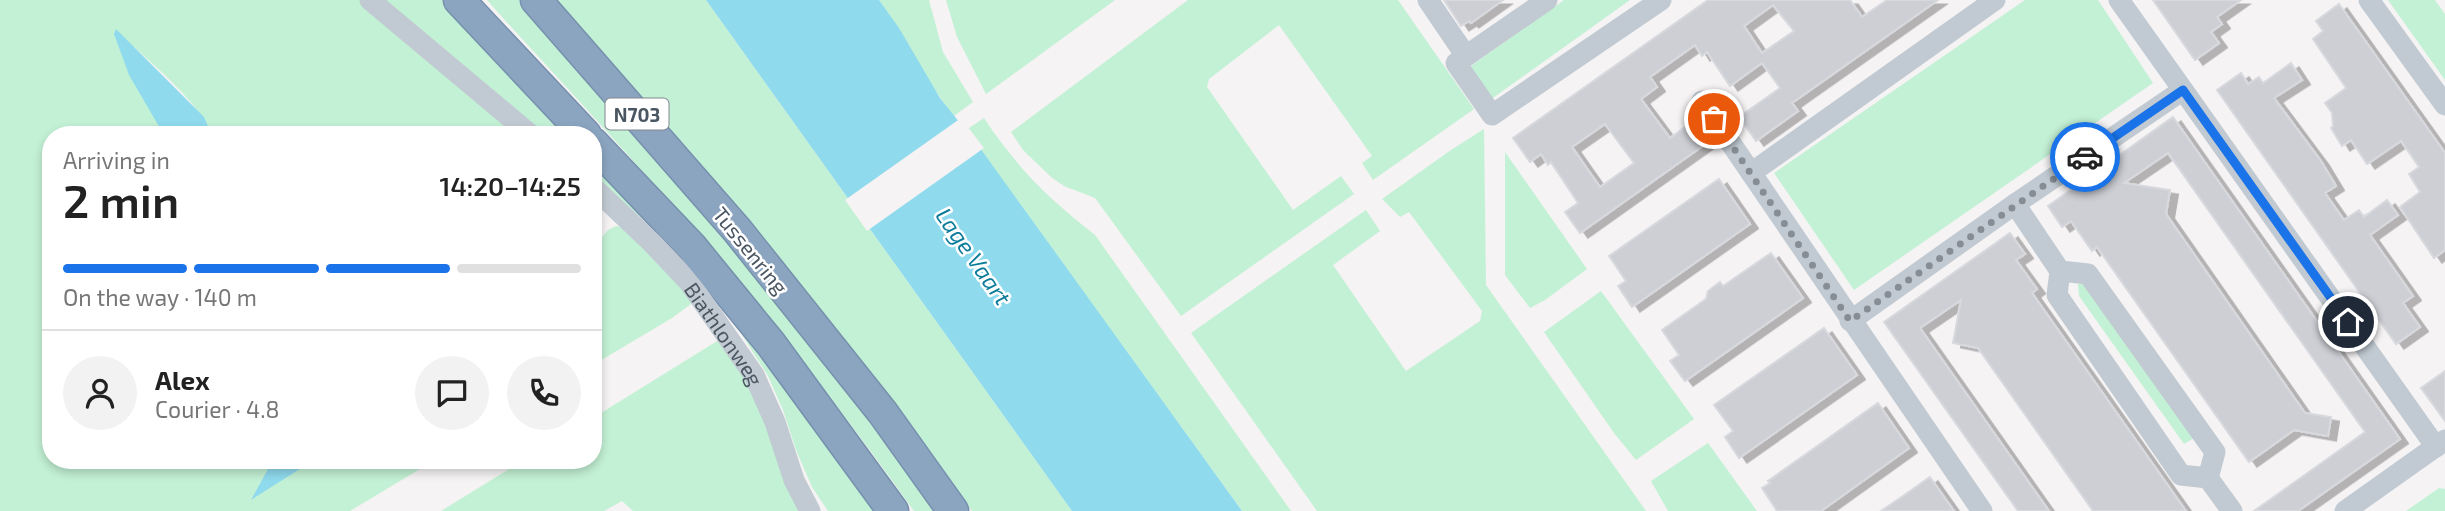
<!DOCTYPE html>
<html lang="en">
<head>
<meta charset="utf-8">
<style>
	:root { --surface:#fff; --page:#f2f2f2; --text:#222; --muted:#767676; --line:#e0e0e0; --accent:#1a73e8 }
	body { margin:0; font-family:"Exo 2",sans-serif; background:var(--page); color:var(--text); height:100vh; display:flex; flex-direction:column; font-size:26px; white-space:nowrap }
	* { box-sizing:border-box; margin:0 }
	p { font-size:23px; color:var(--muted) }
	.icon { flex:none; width:38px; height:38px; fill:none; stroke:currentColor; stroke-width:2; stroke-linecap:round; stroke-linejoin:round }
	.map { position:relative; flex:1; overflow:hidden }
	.side { position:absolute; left:42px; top:126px; width:560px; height:343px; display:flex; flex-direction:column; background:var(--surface); border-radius:28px; box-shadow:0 4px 10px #0003 }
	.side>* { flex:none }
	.pin { position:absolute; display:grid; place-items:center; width:60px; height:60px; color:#fff; margin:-30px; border:4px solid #fff; border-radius:50%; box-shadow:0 2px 7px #0007 }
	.courier { position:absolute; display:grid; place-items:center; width:70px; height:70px; margin:-35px; border:5px solid #1a73e8; border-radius:50%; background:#fff; color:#222; box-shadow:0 2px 9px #0007 }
	.head em { font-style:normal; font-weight:600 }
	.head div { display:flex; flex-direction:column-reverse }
	.head { display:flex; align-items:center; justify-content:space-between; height:119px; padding:0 21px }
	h1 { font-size:46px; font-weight:600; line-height:52px }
	.bar { display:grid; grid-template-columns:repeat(4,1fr); gap:10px 7px; align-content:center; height:84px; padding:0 21px }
	.bar i { height:9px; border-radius:5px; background:var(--line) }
	.bar .active { background:var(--accent) }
	.bar p { grid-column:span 4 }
	.line { display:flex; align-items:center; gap:18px; padding:0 21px; border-top:2px solid var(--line) }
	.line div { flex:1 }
	.round { display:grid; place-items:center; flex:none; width:74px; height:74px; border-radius:37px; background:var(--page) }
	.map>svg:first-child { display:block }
	.green { fill:#c3f1d5 }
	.water { fill:#90daee }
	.pier { fill:#f5f3f3 }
	.building { fill:#cdcfd5; stroke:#d7d9de; stroke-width:2; fill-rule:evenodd; filter:url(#shadow) }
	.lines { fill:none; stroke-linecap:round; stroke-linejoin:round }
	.highway-casing { stroke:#7690ad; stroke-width:33 }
	.minor { stroke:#c1cad2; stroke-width:21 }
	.highway { stroke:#8ba5c1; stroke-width:30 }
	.done { stroke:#868d94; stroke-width:7; stroke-dasharray:0 12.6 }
	.route { stroke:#1a73e8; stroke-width:9 }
	.labels { text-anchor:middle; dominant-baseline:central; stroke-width:5; stroke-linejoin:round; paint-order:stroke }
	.shield { fill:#fff; stroke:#808990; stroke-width:2 }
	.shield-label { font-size:19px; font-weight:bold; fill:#4a5661 }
	.street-label { font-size:21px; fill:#4a5661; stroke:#fff }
	.water-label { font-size:23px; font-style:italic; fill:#0c7c9b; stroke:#fff }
</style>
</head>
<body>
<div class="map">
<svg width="2445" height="511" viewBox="0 0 2445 511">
	<defs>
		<filter id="shadow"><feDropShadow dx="8" dy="4.5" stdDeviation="0" flood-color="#0004"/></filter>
	</defs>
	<rect width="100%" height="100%" fill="#f5f3f3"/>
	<path class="green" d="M0,0H362L522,135H212C195,99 162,73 133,46L187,135H51V460H369L367,462L371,469L384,460H435L350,511H0Z
		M385,0H444L487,43L570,135H542Z
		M487,0H522L774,294L940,511H914C827,388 727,267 627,154C581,102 533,52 487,0Z
		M549,0H706L1072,511H972L800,285Z
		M879,0H929L943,52L973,102L954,116C925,80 906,38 879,0Z
		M946,0H1115L986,94L957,37Z
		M1188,0H1398L1474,109L1373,180L1362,163L1372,156L1279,25L1209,79L1207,87L1293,210L1341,176L1354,194L1181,316L1095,198L1064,186L1051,177L1023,150L1011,132Z
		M1564,0H1630L1490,100L1468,68Z
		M2025,0H2098L2153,83L1854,290L1774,173Z
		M2388,0H2435L2445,14V80Z
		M984,118C1017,168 1048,198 1095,235L1291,511H1242L966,130Z
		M1484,129L1486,285L1646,511H1317L1191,333L1366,210L1380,231L1333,265L1406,371L1480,321L1482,311L1409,212L1400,217L1382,199L1451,150Z
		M1505,152L1587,269L1545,300L1530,308L1505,275Z
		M593,160L663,244L593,178Z
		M616,226L622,227L695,301L672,318L593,365V248L608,230Z
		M2078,284H2085L2194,438L2184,444L2079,296Z
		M1601,291L1694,419L1636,460L1614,433L1544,332Z
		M739,330L881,511H828L812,487L796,450L783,410L768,376Z
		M722,338L750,377L798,511H633L622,501L604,511H441L524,460H593V418Z
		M1708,443L1757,511H1668L1651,481Z
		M2439,488L2445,489V511H2406Z"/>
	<path class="water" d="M706,0H879L899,28L940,98L980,148L1242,511H1072Z
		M116,29L204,117L212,135H164L129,75L114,34Z
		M273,460H314L251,500Z"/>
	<path class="pier" d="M961,118L984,148L867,231L845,200Z"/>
	<path class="building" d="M1444,0H1503L1471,23L1469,21L1461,26Z
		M1708,0H1850L1862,17L1887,0H1938L1792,103L1798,111L1756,141L1739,117L1780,88L1762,63L1730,86L1707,52L1702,56L1695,45L1650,77L1657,87L1641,99L1670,138L1696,119L1711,140L1580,233L1565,212L1578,203L1551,162L1548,165L1541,154L1530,162L1513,138ZM1773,5L1794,31L1762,53L1744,26ZM1605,124L1634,163L1600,187L1572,147Z
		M2153,0H2241L2217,17L2222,24L2211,32L2219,43L2195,60Z
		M2339,4L2445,153V250L2434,258L2400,207L2420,192L2409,174L2419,167L2401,141L2367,164L2351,140L2342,146L2331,128L2333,126L2332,113L2325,103L2346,88L2313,39L2323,31L2316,21Z
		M2291,63L2302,80L2274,98L2321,161L2336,186L2325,193L2344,220L2359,210L2364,217L2387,200L2398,215L2370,235L2413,296L2403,303L2420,327L2396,344L2217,90L2241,73L2248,84L2259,77L2263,83Z
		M2173,117L2400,439L2298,511H2254L2365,432L2168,153L2124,183L2170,190L2166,214L2305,413L2331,417L2328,436L2294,430L2249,462L2097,247L2092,251L2071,221L2062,227L2048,206Z
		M1719,179L1750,224L1632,307L1618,286L1626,281L1609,256Z
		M2010,233L2025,254L2016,260L2037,289L2032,293L2186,511H2093L1978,348L1953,343L1961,300L1920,328L2049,511H2018L1884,322Z
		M1771,253L1803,298L1685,381L1670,361L1679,355L1662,330L1706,299L1708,291L1720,282L1723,286Z
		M1824,328L1857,375L1739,458L1725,437L1733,431L1714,405Z
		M2445,371V421L2421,388Z
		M1878,403L1909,448L1821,511H1777L1762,488L1770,483L1768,481Z
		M1930,477L1954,511H1881L1903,496Z"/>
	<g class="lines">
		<g class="highway-casing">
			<path id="highway" d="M459,0L586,135
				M536,0L737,230L883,413L953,511
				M593,143L691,246L771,344L893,511"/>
		</g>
		<g class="minor">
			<path d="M370,0L531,135"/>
			<path d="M1428,0L1466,56L1456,63L1492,115L1661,0"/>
			<path d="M2369,0L2445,105"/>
			<path d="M1466,56L1547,0"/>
			<path d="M2183,90L2436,447"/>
			<path d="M1702,101L1982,511"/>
			<path d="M1751,173L1995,0"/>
			<path id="s1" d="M593,187L652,243L689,282L754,375L775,422L794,480L810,511"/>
			<path d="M2015,204L2060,271L2057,295L2181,475L2208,478L2232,511"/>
			<path d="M2060,271L2088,274L2215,452L2208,478"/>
			<path d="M1850,321L2015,204L2183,90L2119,0"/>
			<path d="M2345,511L2445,440"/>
		</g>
		<use href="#highway" class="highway"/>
	</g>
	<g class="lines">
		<path class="done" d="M1714,119L1850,321L2085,157"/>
		<path class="route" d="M2085,157L2183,90L2348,322"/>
	</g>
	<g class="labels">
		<rect class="shield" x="605.5" y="98.5" width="63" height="31" rx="5"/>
		<g class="shield-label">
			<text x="637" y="114">N703</text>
		</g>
		<g class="street-label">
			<text transform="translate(751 250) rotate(51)">Tussenring</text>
			<text stroke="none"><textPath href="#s1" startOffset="198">Biathlonweg</textPath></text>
		</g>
		<g class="water-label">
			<text transform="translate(974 256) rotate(55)">Lage Vaart</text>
		</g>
	</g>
</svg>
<div class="pin" style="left:1714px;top:119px;background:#ea580c"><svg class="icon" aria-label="bag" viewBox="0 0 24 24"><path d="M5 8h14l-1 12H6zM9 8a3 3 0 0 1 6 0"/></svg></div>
<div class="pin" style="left:2348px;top:322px;background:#1f2937"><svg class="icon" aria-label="home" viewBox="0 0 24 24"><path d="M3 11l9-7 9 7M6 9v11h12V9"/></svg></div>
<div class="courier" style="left:2085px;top:157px"><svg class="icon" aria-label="car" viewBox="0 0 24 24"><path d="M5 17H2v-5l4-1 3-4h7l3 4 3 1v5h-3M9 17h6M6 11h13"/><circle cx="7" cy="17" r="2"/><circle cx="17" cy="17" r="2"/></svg></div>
<section class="side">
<div class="head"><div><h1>2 min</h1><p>Arriving in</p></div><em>14:20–14:25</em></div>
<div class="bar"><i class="active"></i><i class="active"></i><i class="active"></i><i></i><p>On the way · 140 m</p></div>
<div class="line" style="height:126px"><a class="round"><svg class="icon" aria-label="person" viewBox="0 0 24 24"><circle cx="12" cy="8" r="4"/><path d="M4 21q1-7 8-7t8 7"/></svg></a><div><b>Alex</b><p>Courier · 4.8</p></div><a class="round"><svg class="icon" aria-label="chat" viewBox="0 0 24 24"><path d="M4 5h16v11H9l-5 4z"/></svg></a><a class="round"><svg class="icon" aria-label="phone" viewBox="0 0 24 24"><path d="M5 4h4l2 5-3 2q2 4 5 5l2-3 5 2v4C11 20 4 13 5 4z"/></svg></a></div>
</section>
</div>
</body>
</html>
